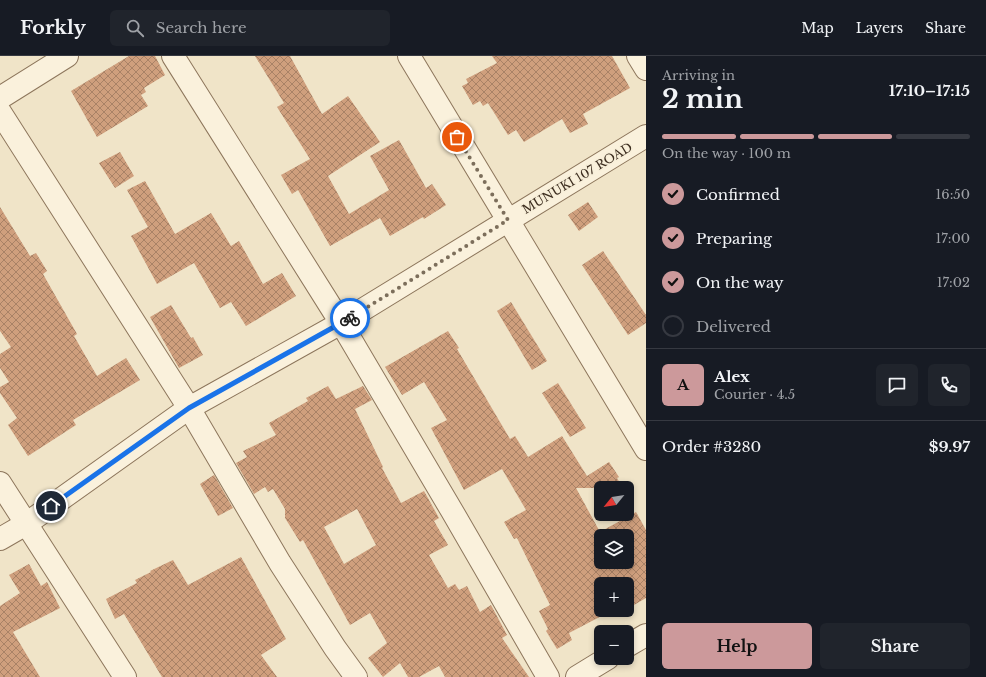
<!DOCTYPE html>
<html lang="en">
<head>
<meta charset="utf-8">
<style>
	:root { --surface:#171b24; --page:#20242c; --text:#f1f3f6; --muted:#9ea1a6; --line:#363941; --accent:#cc999b }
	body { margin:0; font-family:"Libre Baskerville",serif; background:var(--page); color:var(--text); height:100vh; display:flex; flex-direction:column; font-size:15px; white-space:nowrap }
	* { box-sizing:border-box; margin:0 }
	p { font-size:13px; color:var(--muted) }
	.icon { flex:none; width:22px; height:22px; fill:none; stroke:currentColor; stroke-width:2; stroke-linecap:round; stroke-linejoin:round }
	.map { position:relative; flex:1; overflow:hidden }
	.drawer { display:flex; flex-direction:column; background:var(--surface); width:340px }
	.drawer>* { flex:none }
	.needle { width:26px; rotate:240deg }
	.fabs { position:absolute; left:594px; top:425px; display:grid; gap:8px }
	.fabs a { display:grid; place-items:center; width:40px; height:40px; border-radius:6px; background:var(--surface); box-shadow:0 2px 6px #0003; font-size:20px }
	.pin { position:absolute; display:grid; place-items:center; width:34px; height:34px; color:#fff; margin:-17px; border:2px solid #fff; border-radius:50%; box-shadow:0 1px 4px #0007 }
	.courier { position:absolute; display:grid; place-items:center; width:40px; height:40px; margin:-20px; border:3px solid #1a73e8; border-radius:50%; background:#fff; color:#222; box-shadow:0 1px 5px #0007 }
	.headline em { font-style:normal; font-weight:700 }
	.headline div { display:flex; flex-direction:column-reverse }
	.headline { display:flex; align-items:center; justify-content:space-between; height:68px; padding:0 16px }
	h1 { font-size:26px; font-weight:700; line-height:30px }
	.bar { display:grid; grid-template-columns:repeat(4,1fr); gap:6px 4px; align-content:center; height:48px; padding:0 16px }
	.bar i { height:5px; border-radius:3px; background:var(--line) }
	.bar .selected { background:var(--accent) }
	.bar p { grid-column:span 4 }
	.line { display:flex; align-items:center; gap:10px; padding:0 16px; border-top:1px solid var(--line) }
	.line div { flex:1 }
	.round { display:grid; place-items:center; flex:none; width:42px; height:42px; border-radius:6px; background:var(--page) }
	ol { padding:0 16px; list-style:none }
	li { display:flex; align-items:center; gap:12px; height:44px }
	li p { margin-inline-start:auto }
	li .icon { padding:4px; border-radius:50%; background:var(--accent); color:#111; stroke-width:4 }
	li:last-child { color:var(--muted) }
	li i { width:22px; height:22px; border:2px solid var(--line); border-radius:50% }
	.button { display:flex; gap:8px; margin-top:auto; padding:8px 16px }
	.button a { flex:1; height:46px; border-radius:6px; background:var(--accent); color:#111; font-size:16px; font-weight:700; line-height:46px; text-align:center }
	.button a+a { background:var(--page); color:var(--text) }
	header { display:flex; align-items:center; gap:24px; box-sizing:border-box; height:56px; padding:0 20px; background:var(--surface); border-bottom:1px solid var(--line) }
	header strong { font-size:19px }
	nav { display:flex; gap:22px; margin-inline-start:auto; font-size:14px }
	.search { width:280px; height:36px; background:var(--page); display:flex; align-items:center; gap:10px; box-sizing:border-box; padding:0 14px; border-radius:6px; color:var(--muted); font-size:15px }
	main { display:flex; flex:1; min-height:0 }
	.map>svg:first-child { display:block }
	.building { fill:url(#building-cross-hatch); fill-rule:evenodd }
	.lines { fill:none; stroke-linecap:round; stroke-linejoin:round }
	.minor-casing { stroke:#8d765c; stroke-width:24 }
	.tertiary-casing { stroke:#8d765c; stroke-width:24 }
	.minor { stroke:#faf1dc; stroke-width:22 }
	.tertiary { stroke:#faf1dc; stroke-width:22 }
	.done { stroke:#7c6e5b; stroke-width:4; stroke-dasharray:0 7.2 }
	.route { stroke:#1a73e8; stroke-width:5 }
	.labels { text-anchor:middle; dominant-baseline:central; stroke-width:3; stroke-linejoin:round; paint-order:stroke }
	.street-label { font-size:12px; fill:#3d2e20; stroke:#f7eed8 }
</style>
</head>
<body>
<header>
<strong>Forkly</strong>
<div class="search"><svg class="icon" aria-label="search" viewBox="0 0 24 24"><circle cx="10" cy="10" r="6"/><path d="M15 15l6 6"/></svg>Search here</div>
<nav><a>Map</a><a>Layers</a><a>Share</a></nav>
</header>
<main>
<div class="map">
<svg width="646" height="621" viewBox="0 0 646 621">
	<defs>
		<pattern id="building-cross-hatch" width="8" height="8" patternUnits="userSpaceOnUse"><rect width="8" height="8" fill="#cf9f7d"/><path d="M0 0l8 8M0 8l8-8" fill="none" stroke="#a98266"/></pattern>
	</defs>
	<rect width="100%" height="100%" fill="#f0e4c8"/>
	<path class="building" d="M129,0H155L165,19L144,32L146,36L141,39L148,50L97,81L71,35Z
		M255,0H290L322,58L348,40L380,86L328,120L349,158L389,134L370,100L399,84L426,132L432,128L446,149L424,163L423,161L390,180L380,162L330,190L298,134L292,138L281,119L310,103L277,51L284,47Z
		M492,0H612L630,32L583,58L588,68L570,77L562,63L524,86L516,74L508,79L488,47L483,50L480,45L473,49L462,30L468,27L466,23L497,7Z
		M120,96L134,120L115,132L99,107Z
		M145,125L175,178L211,157L231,190L239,185L263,228L282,217L296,240L246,270L231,246L220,252L194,207L157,228L131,180L148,171L127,134Z
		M588,146L598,161L579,175L568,159Z
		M0,151L30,200L36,197L47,215L43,218L77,278L74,280L97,320L126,302L140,324L73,364L76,369L28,400L8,369L17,362L0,337V331L9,326L0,312V298L11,291L0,275Z
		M603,195L646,259V267L628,279L582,209Z
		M511,246L547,305L532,314L497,255Z
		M171,249L191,282L193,281L203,299L179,312L150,261Z
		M448,275L459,292L457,293L510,383L515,380L528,401L562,380L587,420L609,406L619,421L617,422L623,432H576L600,476L636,456L646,474V542L627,553V528H601V554H613L569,577L572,584L557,593L546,575L548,573L539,555L550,549L517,482L514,483L504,466L526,454L502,413L464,434L431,372L447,364L424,326L402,339L385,311ZM601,480H627V506H601Z
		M558,327L586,372L570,381L542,337Z
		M328,330L336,343L363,330L372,344L355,353L383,411L382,412L401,447L424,435L439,462L434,465L448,489L429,499L448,532L455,528L459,534L467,530L480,556L491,549L507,579L502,582L529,621H445L439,610L419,621H408L400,607L383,621L368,602L387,587L370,557L350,569L303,484L300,486L285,462V453L273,433L268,436L265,431L254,438L236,407L247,401L243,395L276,379L269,367L308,345L306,342ZM357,453L376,489L344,508L324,471Z
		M214,419L233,452L218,460L200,428Z
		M241,501L286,583L261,599L277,621H162L124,558L115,563L106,543L137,527L135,524L151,516L150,515L173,504L188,529Z
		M29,508L41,530L47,526L60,552L13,576L40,621H0V550L20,537L9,519Z"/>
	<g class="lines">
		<g class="minor-casing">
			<path id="minor" d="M173,0L341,267L452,455L548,621
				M409,0L646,393
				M638,0L646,13
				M0,42L67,0
				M0,56L189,352L280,507L335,592L356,621
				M0,427L125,621
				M627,590L646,579
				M577,621L608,602"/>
		</g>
		<g class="tertiary-casing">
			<path id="tertiary" d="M0,483L26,468L189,352L341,267L646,80"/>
		</g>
		<use href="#minor" class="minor"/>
		<use href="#tertiary" class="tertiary"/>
	</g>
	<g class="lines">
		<path class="done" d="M350,262L508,164L457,81"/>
		<path class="route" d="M51,450L189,352L350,262"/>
	</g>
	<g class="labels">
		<g class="street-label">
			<text transform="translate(577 122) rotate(-31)">MUNUKI 107 ROAD</text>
		</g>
	</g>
</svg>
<div class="fabs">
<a><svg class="needle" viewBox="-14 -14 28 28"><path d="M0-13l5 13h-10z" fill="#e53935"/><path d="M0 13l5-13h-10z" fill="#9ea1a6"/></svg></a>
<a><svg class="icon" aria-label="layers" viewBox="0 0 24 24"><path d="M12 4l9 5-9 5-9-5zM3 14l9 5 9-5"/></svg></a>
<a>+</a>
<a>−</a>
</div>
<div class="pin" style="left:457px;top:81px;background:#ea580c"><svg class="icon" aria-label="bag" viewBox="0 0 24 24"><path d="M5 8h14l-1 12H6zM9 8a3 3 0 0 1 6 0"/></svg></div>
<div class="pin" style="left:51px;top:450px;background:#1f2937"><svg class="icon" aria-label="home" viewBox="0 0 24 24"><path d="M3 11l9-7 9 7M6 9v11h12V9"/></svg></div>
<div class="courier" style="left:350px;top:262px"><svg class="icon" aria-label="bike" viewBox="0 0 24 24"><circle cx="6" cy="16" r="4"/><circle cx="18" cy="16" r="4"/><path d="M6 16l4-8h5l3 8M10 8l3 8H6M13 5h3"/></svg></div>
</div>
<section class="drawer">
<div class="headline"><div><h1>2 min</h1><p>Arriving in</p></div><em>17:10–17:15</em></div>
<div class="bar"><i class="selected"></i><i class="selected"></i><i class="selected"></i><i></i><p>On the way · 100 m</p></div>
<ol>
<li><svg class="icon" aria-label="check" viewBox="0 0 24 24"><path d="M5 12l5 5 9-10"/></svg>Confirmed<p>16:50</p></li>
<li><svg class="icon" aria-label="check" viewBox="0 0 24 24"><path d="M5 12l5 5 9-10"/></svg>Preparing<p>17:00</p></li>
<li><svg class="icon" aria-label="check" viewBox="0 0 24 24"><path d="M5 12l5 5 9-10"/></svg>On the way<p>17:02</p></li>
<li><i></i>Delivered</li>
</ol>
<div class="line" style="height:72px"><b class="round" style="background:var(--accent);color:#111">A</b><div><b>Alex</b><p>Courier · 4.5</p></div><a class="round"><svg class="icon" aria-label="chat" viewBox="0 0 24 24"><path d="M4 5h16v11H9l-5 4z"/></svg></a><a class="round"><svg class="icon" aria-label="phone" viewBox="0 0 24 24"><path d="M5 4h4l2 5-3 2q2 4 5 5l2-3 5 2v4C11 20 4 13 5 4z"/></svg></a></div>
<div class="line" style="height:52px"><div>Order #3280</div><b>$9.97</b></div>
<div class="button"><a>Help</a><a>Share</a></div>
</section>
</main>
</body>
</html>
